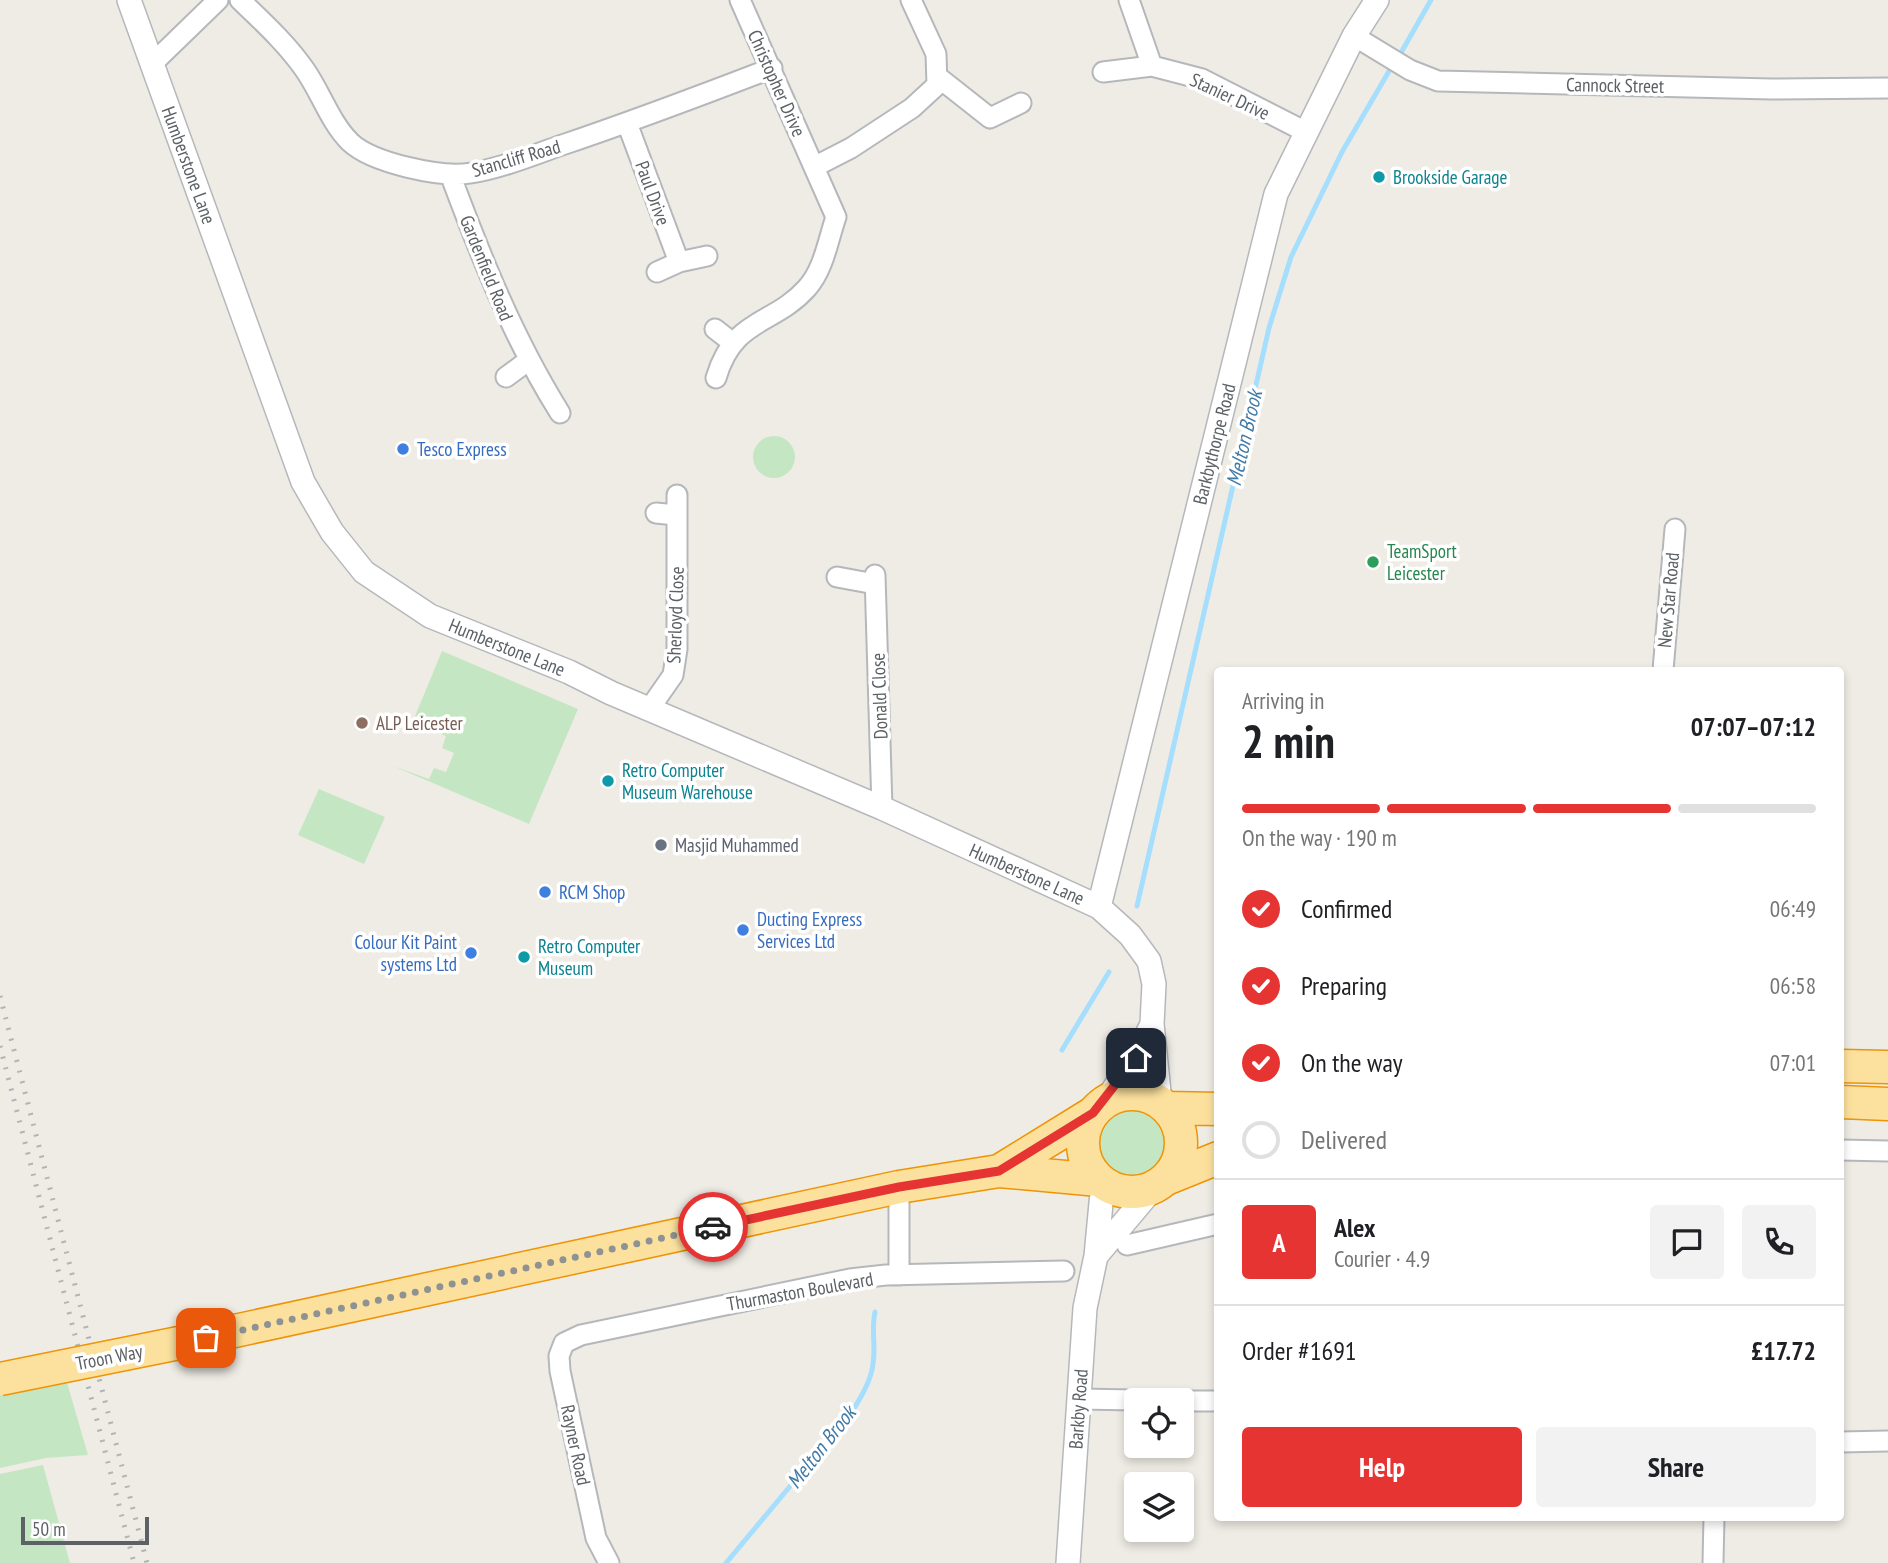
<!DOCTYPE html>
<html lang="en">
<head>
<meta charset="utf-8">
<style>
	:root { --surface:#fff; --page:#f2f2f2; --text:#202124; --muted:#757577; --line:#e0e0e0; --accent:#e63433 }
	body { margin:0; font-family:"PT Sans Narrow",sans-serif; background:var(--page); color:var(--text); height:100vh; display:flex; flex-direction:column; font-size:26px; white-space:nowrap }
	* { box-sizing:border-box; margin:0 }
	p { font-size:23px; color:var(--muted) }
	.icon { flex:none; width:38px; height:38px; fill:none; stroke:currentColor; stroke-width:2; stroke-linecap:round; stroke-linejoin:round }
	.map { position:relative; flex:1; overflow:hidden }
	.drawer { position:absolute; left:1214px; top:667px; width:630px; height:854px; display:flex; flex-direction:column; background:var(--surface); border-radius:7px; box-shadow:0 4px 10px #0003 }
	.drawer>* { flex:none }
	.fabs { position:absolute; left:1124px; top:1388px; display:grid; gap:14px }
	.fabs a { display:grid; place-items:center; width:70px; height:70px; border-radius:7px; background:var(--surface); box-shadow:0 4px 10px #0003; font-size:35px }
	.scale { position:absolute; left:21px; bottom:18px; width:128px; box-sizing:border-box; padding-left:7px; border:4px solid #5c6165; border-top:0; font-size:19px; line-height:24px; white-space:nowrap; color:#5c6165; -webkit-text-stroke:5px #fff; paint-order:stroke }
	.pin { position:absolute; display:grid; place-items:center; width:60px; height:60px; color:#fff; margin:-30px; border-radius:14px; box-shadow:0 4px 10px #0006 }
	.courier { position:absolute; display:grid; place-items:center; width:70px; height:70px; margin:-35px; border:5px solid #e63433; border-radius:50%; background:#fff; color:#222; box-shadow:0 2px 9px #0007 }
	.overview em { font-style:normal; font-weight:600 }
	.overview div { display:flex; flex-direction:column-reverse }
	.overview { display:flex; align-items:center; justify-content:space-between; height:119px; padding:0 28px }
	h1 { font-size:46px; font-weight:600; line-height:52px }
	.bar { display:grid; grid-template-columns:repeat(4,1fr); gap:10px 7px; align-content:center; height:84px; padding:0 28px }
	.bar i { height:9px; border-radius:5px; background:var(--line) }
	.bar .selected { background:var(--accent) }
	.bar p { grid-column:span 4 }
	.line { display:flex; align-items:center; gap:18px; padding:0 28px; border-top:2px solid var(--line) }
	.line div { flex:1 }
	.round { display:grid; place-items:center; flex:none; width:74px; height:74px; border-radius:7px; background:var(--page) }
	ol { padding:0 28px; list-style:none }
	li { display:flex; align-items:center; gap:21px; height:77px }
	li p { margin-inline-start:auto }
	li .icon { padding:7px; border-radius:50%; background:var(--accent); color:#fff; stroke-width:4 }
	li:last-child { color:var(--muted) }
	li i { width:38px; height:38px; border:4px solid var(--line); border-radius:50% }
	.cta { display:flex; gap:14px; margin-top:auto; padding:14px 28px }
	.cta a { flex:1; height:80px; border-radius:7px; background:var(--accent); color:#fff; font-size:28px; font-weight:600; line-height:80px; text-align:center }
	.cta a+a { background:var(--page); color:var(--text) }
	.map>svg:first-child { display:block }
	.green { fill:#c4e6c2 }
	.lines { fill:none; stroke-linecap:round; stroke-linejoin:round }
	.stream { stroke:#a6defd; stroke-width:5 }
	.minor-casing { stroke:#b5b8bb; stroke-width:23 }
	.tertiary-casing { stroke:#b5b8bb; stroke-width:26 }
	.trunk-casing { stroke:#ee9405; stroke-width:35 }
	.minor { stroke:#fff; stroke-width:19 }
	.tertiary { stroke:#fff; stroke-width:23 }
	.trunk { stroke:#fce19e; stroke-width:32 }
	.rail { stroke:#b3b4b5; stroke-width:5; stroke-dasharray:2 9; stroke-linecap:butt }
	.trunk-bridge-casing { stroke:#ee9405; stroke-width:35; stroke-linecap:butt }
	.trunk-bridge { stroke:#fce19e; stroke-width:32 }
	.done { stroke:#8f9292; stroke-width:7; stroke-dasharray:0 12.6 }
	.route { stroke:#e63433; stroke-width:9 }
	.culture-dot { fill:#0f9aa8; stroke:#fff; stroke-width:2.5 }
	.shop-dot { fill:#3f7fe0; stroke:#fff; stroke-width:2.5 }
	.leisure-dot { fill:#2e9e5b; stroke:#fff; stroke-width:2.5 }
	.education-dot { fill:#8d6e63; stroke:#fff; stroke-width:2.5 }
	.worship-dot { fill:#6b7280; stroke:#fff; stroke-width:2.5 }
	.labels { text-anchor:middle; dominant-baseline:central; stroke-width:7; stroke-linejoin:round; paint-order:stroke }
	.street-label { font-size:19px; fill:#5c6165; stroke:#fff }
	.culture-label { font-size:19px; fill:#0d838f; stroke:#fff; text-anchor:start }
	.shop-label { font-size:19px; fill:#366cbe; stroke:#fff; text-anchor:start }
	.leisure-label { font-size:19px; fill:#27864d; stroke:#fff; text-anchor:start }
	.education-label { font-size:19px; fill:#785e54; stroke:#fff; text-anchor:start }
	.worship-label { font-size:19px; fill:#5b616d; stroke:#fff; text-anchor:start }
	.water-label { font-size:21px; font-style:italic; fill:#407aa7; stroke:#fff }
</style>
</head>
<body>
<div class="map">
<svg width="1888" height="1563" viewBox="0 0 1888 1563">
	<rect width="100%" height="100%" fill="#efece5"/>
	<path class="green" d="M753 457a21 21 0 1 1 42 0a21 21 0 1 1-42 0Z
		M442,651L578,709L529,824L393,766L429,779L434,768L446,772L454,753L442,748L446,736L413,721Z
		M319,789L385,817L364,864L298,835Z
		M1096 1143a37 37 0 1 1 74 0a37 37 0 1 1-74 0Z
		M64,1372L88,1455L46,1458L0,1468V1384Z
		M43,1465L70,1563H0V1474Z"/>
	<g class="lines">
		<path class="stream" d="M1398,58L1431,0
			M1137,906L1269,328L1291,257L1342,152L1392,66
			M1062,1050L1109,972
			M726,1563L852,1412C861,1397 871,1381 873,1364C876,1346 871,1330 875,1312"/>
		<g class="minor-casing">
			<path id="minor" d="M240,0C263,22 287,44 305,70C321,93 330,122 350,142C372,163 441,178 471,173C502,168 533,155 562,145C633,121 702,95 772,68
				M1129,0L1152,66L1202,79L1306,132
				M1354,36L1410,70L1438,81L1771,89L1888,88
				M152,64L218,0
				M1103,72L1152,66
				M938,77L990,118L1021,103
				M627,123L679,262
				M814,167L851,148L912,108L937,85L936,54L911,0
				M450,174C481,257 513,338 560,413
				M657,272L679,262L707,256
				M715,329L733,343
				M506,377L529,360
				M716,378C734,317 773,326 807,288C824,269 828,240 836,217L740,0
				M656,513L676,515
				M875,575L882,808
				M837,577L875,584
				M1663,670L1675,529
				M650,708L673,675L677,649V495
				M1841,1150L1888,1151
				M899,1187V1275
				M1127,1245L1218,1224
				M1079,1399L1136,1400
				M1181,1401H1218
				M1841,1442L1888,1441
				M609,1563L596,1538L560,1371L559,1356L564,1343L581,1335L850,1279L886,1275L1064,1271
				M1713,1563L1714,1517"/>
		</g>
		<g class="tertiary-casing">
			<path id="tertiary" d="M129,0L303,482L332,532L364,572L430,616L569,672L611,693L882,808L1099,907L1130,935L1149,961L1154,984L1152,1024L1160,1102
				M1099,907L1276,194L1354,36L1377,0
				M1104,1103L1136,1057L1152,1024
				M1096,1256L1154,1187
				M1068,1563L1085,1308L1096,1256L1103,1182"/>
		</g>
		<g class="trunk-casing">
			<path id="trunk" d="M1841,1066L1888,1067
				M1083 1143a49 49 0 1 1 98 0a49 49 0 1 1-98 0Z
				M1841,1102L1888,1104
				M1167,1108L1218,1109
				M999,1171L1093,1113
				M1166,1179L1218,1158
				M179,1343L899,1187L999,1171L1099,1180"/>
		</g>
		<use href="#minor" class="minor"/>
		<use href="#tertiary" class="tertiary"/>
		<use href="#trunk" class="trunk"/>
		<path class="rail" d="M0,996L147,1563
			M0,1046L134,1563"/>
		<g class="trunk-bridge-casing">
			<path id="trunk-bridge" d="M0,1379L179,1343"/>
		</g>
		<use href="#trunk-bridge" class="trunk-bridge"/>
	</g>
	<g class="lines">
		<path class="done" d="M206,1338L713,1227"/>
		<path class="route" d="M713,1227L899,1187L999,1171L1093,1113L1136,1058"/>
	</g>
	<g class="culture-dot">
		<circle cx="1379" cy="177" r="7"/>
		<circle cx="608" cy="781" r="7"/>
		<circle cx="524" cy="957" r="7"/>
	</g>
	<g class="shop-dot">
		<circle cx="403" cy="449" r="7"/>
		<circle cx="545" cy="892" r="7"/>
		<circle cx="743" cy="930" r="7"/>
		<circle cx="471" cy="953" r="7"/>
	</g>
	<circle class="leisure-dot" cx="1373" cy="562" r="7"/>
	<circle class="education-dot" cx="362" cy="723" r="7"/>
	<circle class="worship-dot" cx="661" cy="845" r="7"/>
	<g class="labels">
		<g class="street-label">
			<text transform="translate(777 83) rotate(66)">Christopher Drive</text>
			<text transform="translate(1615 85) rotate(1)">Cannock Street</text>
			<text transform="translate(1230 96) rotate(25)">Stanier Drive</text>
			<text transform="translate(516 158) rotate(-16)">Stancliff Road</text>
			<text transform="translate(189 165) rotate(70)">Humberstone Lane</text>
			<text transform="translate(653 193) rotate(70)">Paul Drive</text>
			<text transform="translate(487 268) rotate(68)">Gardenfield Road</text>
			<text transform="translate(1214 444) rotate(-76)">Barkbythorpe Road</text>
			<text transform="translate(1668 600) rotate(-85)">New Star Road</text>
			<text transform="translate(675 615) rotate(-88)">Sherloyd Close</text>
			<text transform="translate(507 647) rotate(22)">Humberstone Lane</text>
			<text transform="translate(879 696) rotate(-92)">Donald Close</text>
			<text transform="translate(1027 874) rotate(24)">Humberstone Lane</text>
			<text transform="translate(800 1291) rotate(-10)">Thurmaston Boulevard</text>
			<text transform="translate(109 1357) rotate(-11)">Troon Way</text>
			<text transform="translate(1078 1409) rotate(-86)">Barkby Road</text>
			<text transform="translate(576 1445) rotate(78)">Rayner Road</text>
		</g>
		<g class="culture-label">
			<text x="1393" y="177">Brookside Garage</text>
			<text x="622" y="770">Retro Computer<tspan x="622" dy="22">Museum Warehouse</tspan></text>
			<text x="538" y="946">Retro Computer<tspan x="538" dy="22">Museum</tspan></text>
		</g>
		<g class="shop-label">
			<text x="417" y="449">Tesco Express</text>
			<text x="559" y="892">RCM Shop</text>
			<text x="757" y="919">Ducting Express<tspan x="757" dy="22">Services Ltd</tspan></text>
			<text x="457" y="942" text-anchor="end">Colour Kit Paint<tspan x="457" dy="22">systems Ltd</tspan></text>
		</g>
		<g class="leisure-label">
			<text x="1387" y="551">TeamSport<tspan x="1387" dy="22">Leicester</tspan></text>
		</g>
		<g class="education-label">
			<text x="376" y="723">ALP Leicester</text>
		</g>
		<g class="worship-label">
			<text x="675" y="845">Masjid Muhammed</text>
		</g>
		<g class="water-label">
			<text transform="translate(1244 438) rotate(-77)">Melton Brook</text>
			<text transform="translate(821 1447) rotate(-52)">Melton Brook</text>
		</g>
	</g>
</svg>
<div class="fabs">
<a><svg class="icon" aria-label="locate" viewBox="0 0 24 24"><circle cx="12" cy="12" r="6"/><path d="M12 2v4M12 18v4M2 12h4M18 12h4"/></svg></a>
<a><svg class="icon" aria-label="layers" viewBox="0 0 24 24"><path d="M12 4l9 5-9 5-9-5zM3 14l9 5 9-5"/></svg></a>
</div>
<div class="scale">50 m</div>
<div class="pin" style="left:206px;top:1338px;background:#ea580c"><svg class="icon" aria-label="bag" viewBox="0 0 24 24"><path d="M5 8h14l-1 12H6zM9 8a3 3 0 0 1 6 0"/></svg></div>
<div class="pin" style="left:1136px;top:1058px;background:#1f2937"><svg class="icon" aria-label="home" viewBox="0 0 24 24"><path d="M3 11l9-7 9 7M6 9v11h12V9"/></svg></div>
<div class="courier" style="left:713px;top:1227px"><svg class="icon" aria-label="car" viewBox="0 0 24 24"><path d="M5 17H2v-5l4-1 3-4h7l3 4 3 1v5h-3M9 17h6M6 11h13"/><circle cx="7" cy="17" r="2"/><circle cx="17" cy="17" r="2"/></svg></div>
<section class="drawer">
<div class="overview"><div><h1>2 min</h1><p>Arriving in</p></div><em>07:07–07:12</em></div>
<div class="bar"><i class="selected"></i><i class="selected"></i><i class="selected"></i><i></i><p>On the way · 190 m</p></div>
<ol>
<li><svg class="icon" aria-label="check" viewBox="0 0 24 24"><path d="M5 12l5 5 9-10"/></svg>Confirmed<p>06:49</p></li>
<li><svg class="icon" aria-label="check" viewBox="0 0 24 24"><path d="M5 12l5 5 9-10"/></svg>Preparing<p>06:58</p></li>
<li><svg class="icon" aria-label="check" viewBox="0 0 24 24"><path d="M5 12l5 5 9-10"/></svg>On the way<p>07:01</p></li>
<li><i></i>Delivered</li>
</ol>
<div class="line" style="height:126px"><b class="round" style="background:var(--accent);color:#fff">A</b><div><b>Alex</b><p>Courier · 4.9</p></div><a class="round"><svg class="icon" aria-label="chat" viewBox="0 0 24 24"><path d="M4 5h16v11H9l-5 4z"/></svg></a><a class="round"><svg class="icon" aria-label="phone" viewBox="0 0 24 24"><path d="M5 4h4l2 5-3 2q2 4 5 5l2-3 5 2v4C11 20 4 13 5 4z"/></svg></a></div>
<div class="line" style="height:91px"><div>Order #1691</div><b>£17.72</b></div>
<div class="cta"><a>Help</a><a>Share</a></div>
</section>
</div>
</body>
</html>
